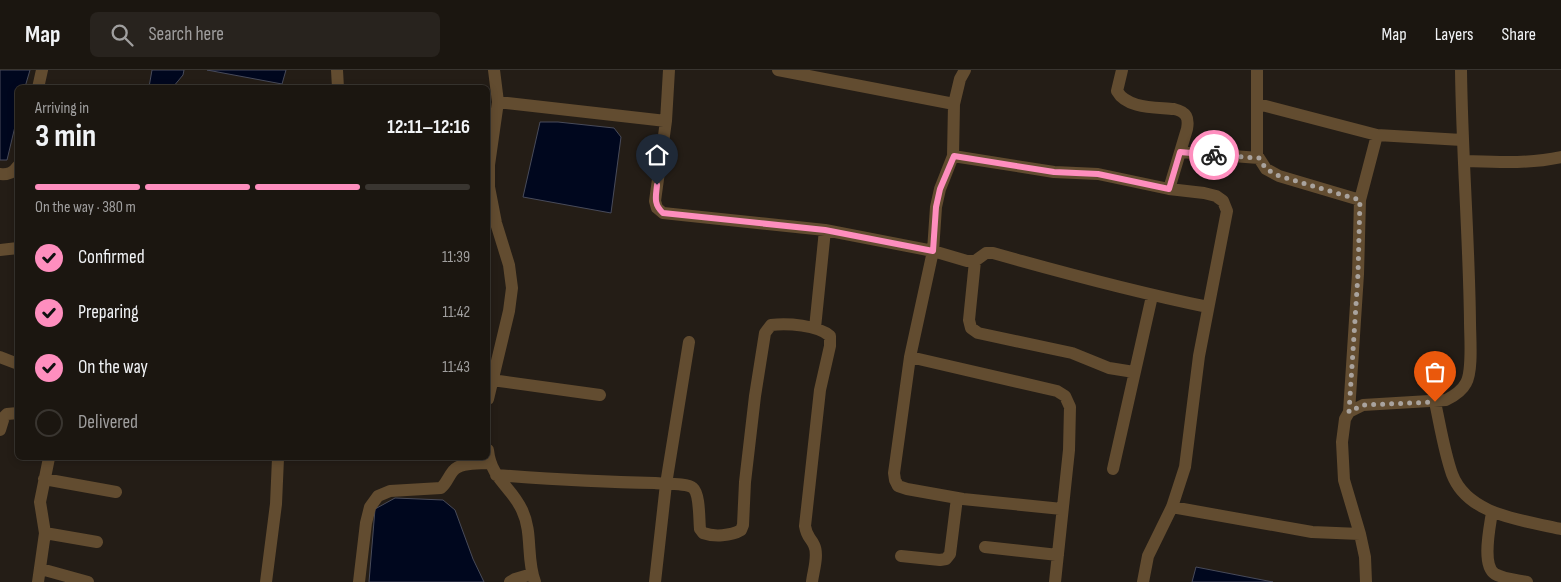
<!DOCTYPE html>
<html lang="en">
<head>
<meta charset="utf-8">
<style>
	:root { --surface:#1b1610; --page:#28231e; --text:#f1f3f6; --muted:#a09f9f; --line:#393530; --accent:#fe8ebe }
	body { margin:0; font-family:"Sofia Sans Condensed",sans-serif; background:var(--page); color:var(--text); height:100vh; display:flex; flex-direction:column; font-size:19px; white-space:nowrap }
	* { box-sizing:border-box; margin:0 }
	p { font-size:16px; color:var(--muted) }
	.icon { flex:none; width:28px; height:28px; fill:none; stroke:currentColor; stroke-width:2; stroke-linecap:round; stroke-linejoin:round }
	.map { position:relative; flex:1; overflow:hidden }
	.details { position:absolute; left:15px; top:15px; width:475px; height:375px; display:flex; flex-direction:column; background:var(--surface); border-radius:8px; box-shadow:0 2px 8px #0003,0 0 0 1px var(--line) }
	.details>* { flex:none }
	.pin { position:absolute; display:grid; place-items:center; width:42px; height:42px; color:#fff; margin:-51px -21px; border-radius:50% 50% 50% 0; rotate:-45deg; box-shadow:0 0 5px #0007 }
	.pin .icon { rotate:45deg }
	.courier { position:absolute; display:grid; place-items:center; width:50px; height:50px; margin:-25px; border:4px solid #fe8ebe; border-radius:50%; background:#fff; color:#222; box-shadow:0 1px 6px #0007 }
	.headline em { font-style:normal; font-weight:700 }
	.headline div { display:flex; flex-direction:column-reverse }
	.headline { display:flex; align-items:center; justify-content:space-between; height:85px; padding:0 20px }
	h1 { font-size:32px; font-weight:700; line-height:38px }
	.bar { display:grid; grid-template-columns:repeat(4,1fr); gap:8px 5px; align-content:center; height:60px; padding:0 20px }
	.bar i { height:6px; border-radius:4px; background:var(--line) }
	.bar .active { background:var(--accent) }
	.bar p { grid-column:span 4 }
	ol { padding:0 20px; list-style:none }
	li { display:flex; align-items:center; gap:15px; height:55px }
	li p { margin-inline-start:auto }
	li .icon { padding:5px; border-radius:50%; background:var(--accent); color:#111; stroke-width:4 }
	li:last-child { color:var(--muted) }
	li i { width:28px; height:28px; border:2px solid var(--line); border-radius:50% }
	header { display:flex; align-items:center; gap:30px; box-sizing:border-box; height:70px; padding:0 25px; background:var(--surface); border-bottom:1px solid var(--line) }
	header strong { font-size:24px }
	nav { display:flex; gap:28px; margin-inline-start:auto; font-size:18px }
	.search { width:350px; height:45px; background:var(--page); display:flex; align-items:center; gap:12px; box-sizing:border-box; padding:0 18px; border-radius:8px; color:var(--muted); font-size:19px }
	.map>svg:first-child { display:block }
	.water { fill:#00071e; stroke:#484b5a }
	.lines { fill:none; stroke-linecap:round; stroke-linejoin:round }
	.minor { stroke:#624c30; stroke-width:12 }
	.done { stroke:#a9a39e; stroke-width:5; stroke-dasharray:0 9 }
	.route { stroke:#fe8ebe; stroke-width:6 }
</style>
</head>
<body>
<header>
<strong>Map</strong>
<div class="search"><svg class="icon" aria-label="search" viewBox="0 0 24 24"><circle cx="10" cy="10" r="6"/><path d="M15 15l6 6"/></svg>Search here</div>
<nav><a>Map</a><a>Layers</a><a>Share</a></nav>
</header>
<div class="map">
<svg width="1561" height="512" viewBox="0 0 1561 512">
	<rect width="100%" height="100%" fill="#241d16"/>
	<path class="water" d="M0,0H30L25,17L18,18L17,48L7,90H0Z
		M152,0H184L183,5L173,17H149Z
		M207,0H286L282,14Z
		M540,52H558L614,58L621,67L611,143L523,127Z
		M395,428L443,430L455,440L473,489L484,512H369L375,439Z
		M1196,497L1273,512H1192Z"/>
	<g class="lines">
		<path class="minor" d="M337,0L338,18
			M669,0L666,51L655,131L657,138L663,143L825,160L933,181L967,191H975L986,183H993C1064,203 1135,222 1208,237
			M778,0L954,34
			M965,0L960,9L954,34L953,86L940,119L936,137L933,181L910,287L894,403L895,410L898,416L907,419L963,429L1062,439
			M1122,0L1117,21C1127,39 1156,37 1174,39C1187,42 1189,48 1187,59L1169,119
			M1257,0V85L1266,99L1279,106L1360,130
			M38,18L42,0
			M498,32L666,51
			M1258,34L1377,65L1462,70
			M1180,82L1259,88
			M953,86L1054,102L1098,104L1169,119L1204,123L1216,126L1223,131L1227,141L1199,286L1185,397L1172,437L1148,486L1143,512
			M1464,91C1496,92 1529,94 1561,87
			M0,104C8,105 13,103 18,96
			M0,180L18,178
			M975,191L969,250L971,258L978,263L1072,283L1109,298L1134,302
			M815,258L825,160
			M0,287L18,294
			M910,287L1057,321L1065,326L1070,337L1069,380L1055,512
			M492,310L600,325
			M488,329L509,241L512,218L509,195L496,153L489,117V95L498,32L494,0
			M1435,332C1440,355 1444,381 1452,404C1468,446 1523,450 1561,459
			M1349,342L1358,204L1360,130L1377,65
			M0,360L4,347L7,344L18,343
			M488,380C491,409 511,416 522,440C533,463 526,489 535,512
			M1113,399L1152,226
			M496,405C549,409 602,412 655,413C663,414 687,413 693,418C700,424 699,450 700,459L703,463C714,467 731,466 741,460L743,455L745,412L755,326L765,263L771,255C787,253 818,255 830,266V276L820,320L805,456C807,468 810,466 814,475C819,485 813,502 812,512
			M44,409L116,422
			M1172,437L1312,462L1360,464
			M1492,442C1490,457 1481,495 1495,504C1504,509 1517,510 1527,512
			M45,463L97,472
			M985,477L1058,485
			M901,486L940,490L946,489L950,484L957,428
			M41,499L88,512
			M38,512L45,463L40,432L49,388
			M266,512L276,434L278,388
			M359,512L366,453L370,437L378,426L390,421L441,418C447,413 448,407 453,401C460,392 479,394 489,393
			M510,512L515,509L532,504
			M655,512L666,414L689,272
			M1366,512L1365,487L1360,464L1344,410L1342,372L1345,349L1349,342L1363,335L1446,330C1454,326 1462,321 1466,313C1473,301 1470,267 1470,252C1469,168 1462,84 1461,0"/>
	</g>
	<g class="lines">
		<path class="done" d="M1214,85L1259,88L1266,99L1279,106L1360,130L1358,204L1349,342L1363,335L1435,332"/>
		<path class="route" d="M657,115C656,126 653,134 663,143L825,160L933,181L936,137L940,119L954,86L1054,102L1098,104L1169,119L1180,82L1214,85"/>
	</g>
</svg>
<div class="pin" style="left:1435px;top:332px;background:#ea580c"><svg class="icon" aria-label="bag" viewBox="0 0 24 24"><path d="M5 8h14l-1 12H6zM9 8a3 3 0 0 1 6 0"/></svg></div>
<div class="pin" style="left:657px;top:115px;background:#1f2937"><svg class="icon" aria-label="home" viewBox="0 0 24 24"><path d="M3 11l9-7 9 7M6 9v11h12V9"/></svg></div>
<div class="courier" style="left:1214px;top:85px"><svg class="icon" aria-label="bike" viewBox="0 0 24 24"><circle cx="6" cy="16" r="4"/><circle cx="18" cy="16" r="4"/><path d="M6 16l4-8h5l3 8M10 8l3 8H6M13 5h3"/></svg></div>
<section class="details">
<div class="headline"><div><h1>3 min</h1><p>Arriving in</p></div><em>12:11–12:16</em></div>
<div class="bar"><i class="active"></i><i class="active"></i><i class="active"></i><i></i><p>On the way · 380 m</p></div>
<ol>
<li><svg class="icon" aria-label="check" viewBox="0 0 24 24"><path d="M5 12l5 5 9-10"/></svg>Confirmed<p>11:39</p></li>
<li><svg class="icon" aria-label="check" viewBox="0 0 24 24"><path d="M5 12l5 5 9-10"/></svg>Preparing<p>11:42</p></li>
<li><svg class="icon" aria-label="check" viewBox="0 0 24 24"><path d="M5 12l5 5 9-10"/></svg>On the way<p>11:43</p></li>
<li><i></i>Delivered</li>
</ol>
</section>
</div>
</body>
</html>
